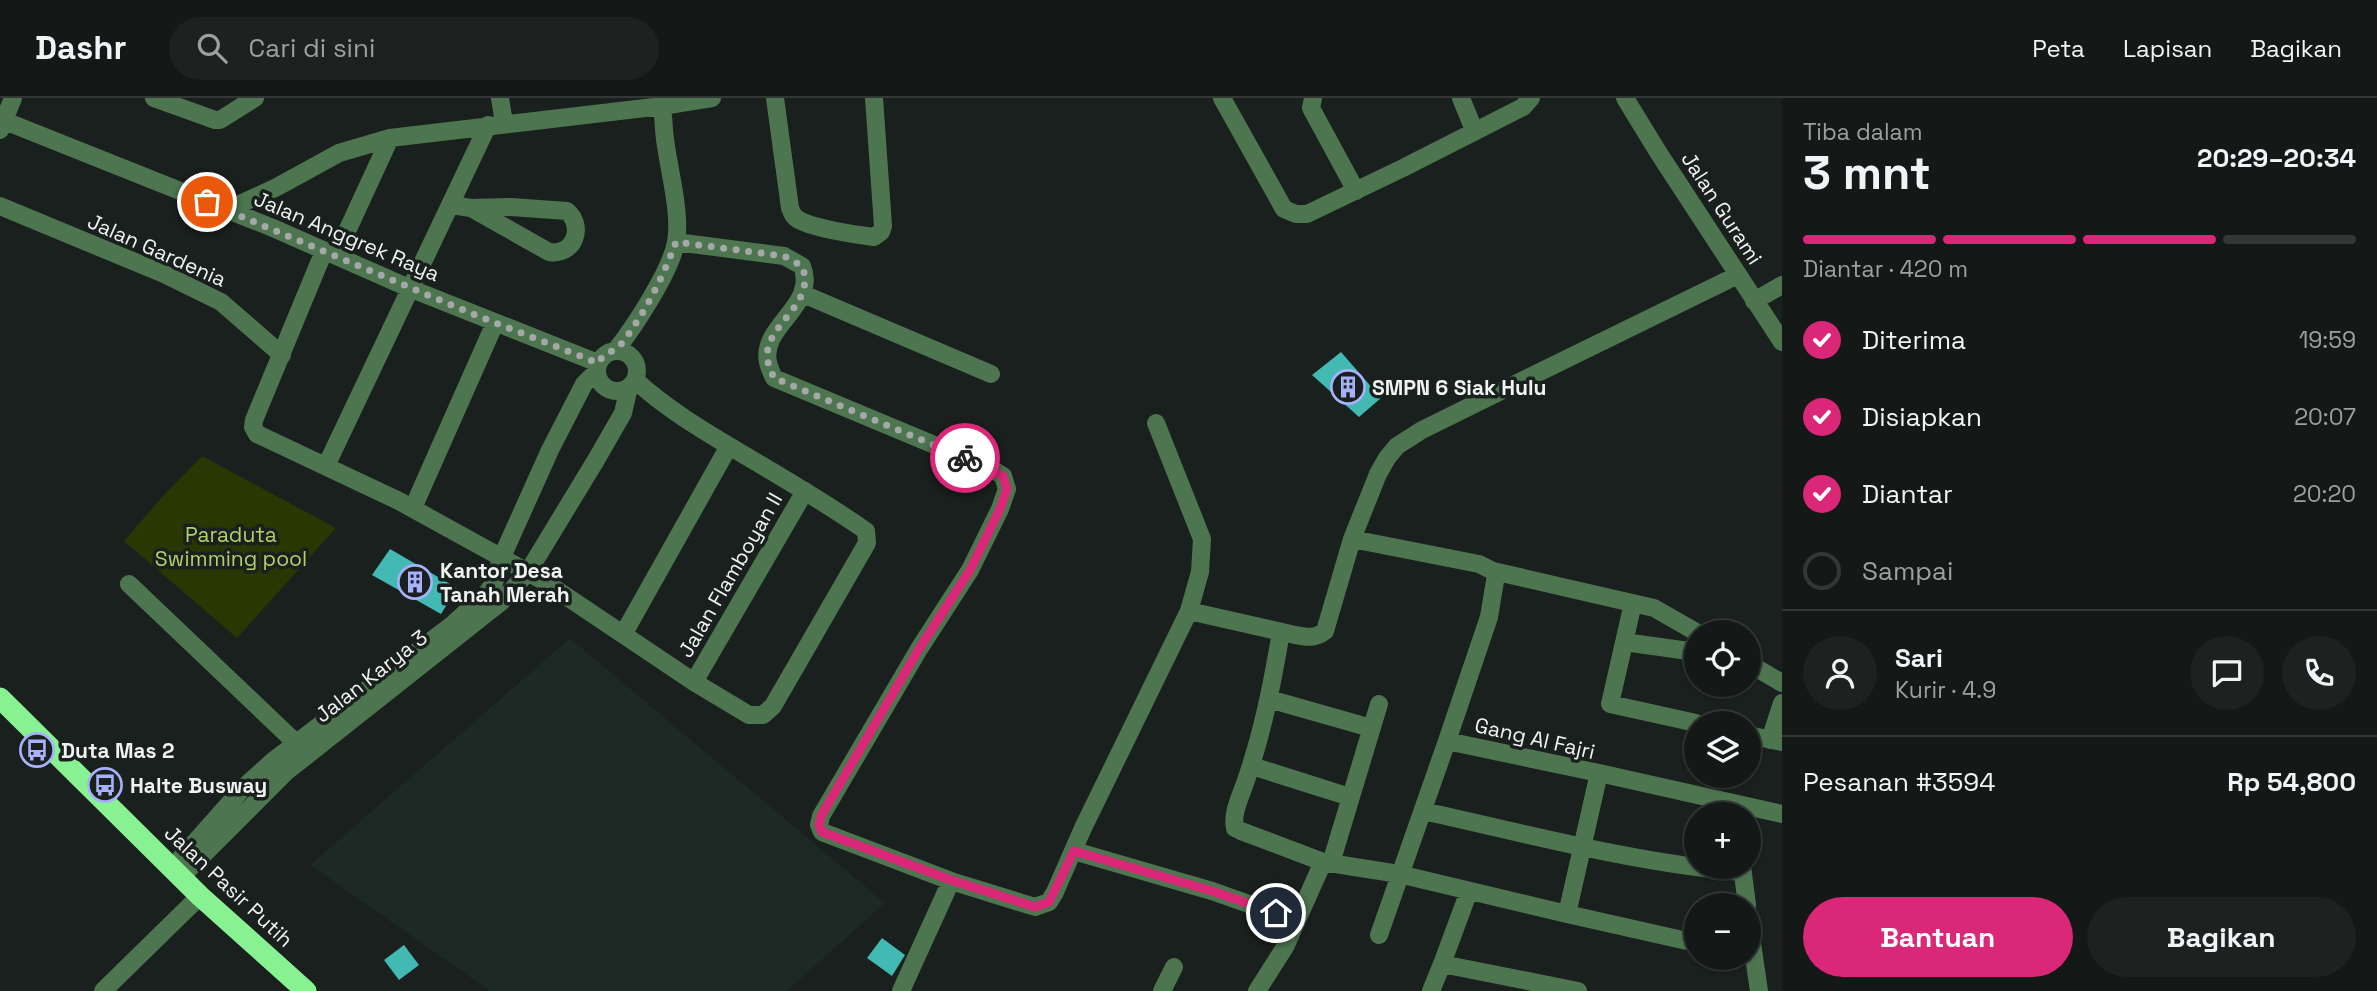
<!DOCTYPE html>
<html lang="id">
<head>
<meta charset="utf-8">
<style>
	:root { --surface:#141816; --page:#1d211f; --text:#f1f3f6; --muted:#9da0a1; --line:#333735; --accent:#db2777 }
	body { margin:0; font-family:"Space Grotesk",sans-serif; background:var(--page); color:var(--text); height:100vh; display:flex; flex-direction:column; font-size:26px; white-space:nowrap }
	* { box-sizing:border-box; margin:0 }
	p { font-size:23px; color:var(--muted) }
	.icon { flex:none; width:38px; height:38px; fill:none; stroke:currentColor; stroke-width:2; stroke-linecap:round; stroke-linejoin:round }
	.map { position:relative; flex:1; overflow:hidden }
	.details { display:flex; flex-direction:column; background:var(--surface); width:595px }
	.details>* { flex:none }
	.fabs { position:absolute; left:1684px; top:522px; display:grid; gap:14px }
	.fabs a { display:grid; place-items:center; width:77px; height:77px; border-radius:50%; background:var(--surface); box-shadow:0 2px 5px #0004,0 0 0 2px var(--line); font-size:35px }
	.pin { position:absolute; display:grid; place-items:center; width:60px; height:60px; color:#fff; margin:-30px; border:4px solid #fff; border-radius:50%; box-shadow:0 2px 7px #0007 }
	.courier { position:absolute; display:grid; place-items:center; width:70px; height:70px; margin:-35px; border:5px solid #db2777; border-radius:50%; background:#fff; color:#222; box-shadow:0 2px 9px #0007 }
	.headline em { font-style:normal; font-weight:700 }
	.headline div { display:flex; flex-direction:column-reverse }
	.headline { display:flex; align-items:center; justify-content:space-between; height:119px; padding:0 21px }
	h1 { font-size:46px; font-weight:700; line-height:52px }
	.bar { display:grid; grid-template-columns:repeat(4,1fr); gap:10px 7px; align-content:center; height:84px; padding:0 21px }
	.bar i { height:9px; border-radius:5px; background:var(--line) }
	.bar .selected { background:var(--accent) }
	.bar p { grid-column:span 4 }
	.line { display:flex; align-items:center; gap:18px; padding:0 21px; border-top:2px solid var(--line) }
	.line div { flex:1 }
	.round { display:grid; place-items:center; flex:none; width:74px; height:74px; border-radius:37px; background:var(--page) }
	ol { padding:0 21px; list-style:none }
	li { display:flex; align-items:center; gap:21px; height:77px }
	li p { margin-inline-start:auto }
	li .icon { padding:7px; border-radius:50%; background:var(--accent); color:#fff; stroke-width:4 }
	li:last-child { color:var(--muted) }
	li i { width:38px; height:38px; border:4px solid var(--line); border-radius:50% }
	.button { display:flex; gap:14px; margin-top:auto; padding:14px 21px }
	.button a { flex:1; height:80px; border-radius:42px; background:var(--accent); color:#fff; font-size:28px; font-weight:700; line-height:80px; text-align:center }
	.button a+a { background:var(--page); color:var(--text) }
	header { display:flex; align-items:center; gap:42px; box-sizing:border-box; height:98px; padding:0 35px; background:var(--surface); border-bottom:2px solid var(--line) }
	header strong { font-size:33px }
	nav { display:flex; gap:38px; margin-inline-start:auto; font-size:24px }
	.search { width:490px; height:63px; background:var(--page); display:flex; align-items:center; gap:18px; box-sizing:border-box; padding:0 24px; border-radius:38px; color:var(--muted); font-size:26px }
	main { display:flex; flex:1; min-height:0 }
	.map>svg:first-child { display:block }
	.built { fill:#1c2924 }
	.green { fill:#293703 }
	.building { fill:#42b9b3 }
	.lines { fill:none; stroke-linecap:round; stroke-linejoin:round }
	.minor { stroke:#4d7650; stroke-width:18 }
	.highway { stroke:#88f292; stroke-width:21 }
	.done { stroke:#a4a9a7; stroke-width:7; stroke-dasharray:0 12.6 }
	.route { stroke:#db2777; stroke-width:9 }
	.labels { text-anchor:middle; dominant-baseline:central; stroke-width:7; stroke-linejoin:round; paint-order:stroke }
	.street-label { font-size:21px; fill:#eff3f1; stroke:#1a201d }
	.poi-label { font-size:21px; font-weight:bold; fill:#eff3f1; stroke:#1a201d; text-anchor:start }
	.park-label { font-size:21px; fill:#b0d16b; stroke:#1a201d }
</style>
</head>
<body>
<header>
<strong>Dashr</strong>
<div class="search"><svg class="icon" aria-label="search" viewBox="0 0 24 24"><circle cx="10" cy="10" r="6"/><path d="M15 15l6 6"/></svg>Cari di sini</div>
<nav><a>Peta</a><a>Lapisan</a><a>Bagikan</a></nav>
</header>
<main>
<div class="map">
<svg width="1782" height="893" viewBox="0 0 1782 893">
	<rect width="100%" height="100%" fill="#1a201d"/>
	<path class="built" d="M570,540L885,805L787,893H490L310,767Z"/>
	<path class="green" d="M202,358L336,430L237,540L124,443L162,399Z"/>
	<path class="building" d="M1341,254L1381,300L1359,319L1312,277Z
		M390,451L457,490L441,516L372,477Z
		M882,840L905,857L892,878L867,860Z
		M404,847L419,867L399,882L384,862Z"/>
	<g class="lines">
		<path class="minor" d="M154,0L215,22H220L255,0
			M500,0L504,25
			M775,0L790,110C792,114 792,117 796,120C809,130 857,137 874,139L881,134L883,128L874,0
			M1222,0L1284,111L1296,116H1307L1403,70L1523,9L1531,0
			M1313,0L1311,10L1356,93
			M1461,0L1474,32
			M1625,0L1658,54L1782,244
			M0,21L273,130L409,190L598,265
			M0,32L13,0
			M451,107L471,110L549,154C574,158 585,129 567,113L511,109L471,110
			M0,108L164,176L221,204L282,257
			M227,112L277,89L339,55L390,40L662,8L712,0
			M676,144L784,158L802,168C818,208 760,228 768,264C769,270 772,275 774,280L992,371L1003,378L1007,391L1000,411L970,472L919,551L821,718L819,727L822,734L951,783L1035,809L1049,804L1055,794L1083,730L1189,513L1295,537C1307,539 1315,541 1325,533L1352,441L1378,376L1387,360L1397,348L1422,332L1493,297L1738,177
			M324,153L254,322L253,329L257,336L399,403L542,482L694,584L749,617H763L773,608L867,445L866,433C829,407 790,384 751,361C711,337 670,314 635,282
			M336,157L390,40
			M803,196L991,276
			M1754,203L1782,187
			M616,252C634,229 671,173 676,144C681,117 670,76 666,48C663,32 664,16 661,0
			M597 273a20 20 0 1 1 40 0a20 20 0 1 1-40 0Z
			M1156,325L1202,441L1200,474L1189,513
			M326,368L488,27
			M413,410L495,225
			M1352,441L1479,466L1493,473L1496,477L1489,519L1447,643
			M1493,473L1654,510L1696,534
			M129,486L296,645
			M1633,505L1610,606L1696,625
			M1281,534C1272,587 1262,638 1244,688C1239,702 1232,716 1235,730L1241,733L1323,764
			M624,535L729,348
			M1624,544L1696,554
			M1748,565L1782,585
			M694,584L805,393
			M1269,601L1371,630
			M1748,637L1782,644
			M1770,642L1782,605
			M1252,668L1350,699
			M1599,675L1782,716
			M1423,713C1528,736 1634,765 1742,774
			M1074,753L1212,793L1297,823
			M1331,765L1379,606
			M1742,768L1747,807
			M172,770L244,689L273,663L452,527L486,496L494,485L501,461L550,352L584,286L597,273
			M181,779L286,674L501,504L528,474L596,362L623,315L629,289
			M1469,793L1442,866L1578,893
			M1567,816L1696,845
			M1748,818L1759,893
			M103,893L200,798
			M901,893L951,783
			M1162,893L1174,869
			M1257,893L1285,849L1323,764L1399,776L1567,816L1599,675L1447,643L1379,837
			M1431,893L1442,866"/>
		<path class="highway" d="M0,600L200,798L306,893"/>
	</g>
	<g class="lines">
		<path class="done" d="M207,104L473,216L598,265C604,254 615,254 622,245C645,215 663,179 676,144L784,158L802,168C818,208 760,228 768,264C769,270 772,275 774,280L965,360"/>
		<path class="route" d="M965,360L1003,378L1007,391L1000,411L970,472L919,551L821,718L819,727L822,734L951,782L1035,809L1049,804L1074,753L1212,793L1276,815"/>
	</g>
	<defs>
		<g id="building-ring" transform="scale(1.75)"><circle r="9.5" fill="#1a201d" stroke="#a7b1fc" stroke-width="1.5"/><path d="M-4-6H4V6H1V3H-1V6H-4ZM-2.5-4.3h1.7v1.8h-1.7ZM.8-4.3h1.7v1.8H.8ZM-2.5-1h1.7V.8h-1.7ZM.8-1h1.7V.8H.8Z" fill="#a7b1fc"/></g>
		<g id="bus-ring" transform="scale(1.75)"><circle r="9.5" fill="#1a201d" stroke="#a7b1fc" stroke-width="1.5"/><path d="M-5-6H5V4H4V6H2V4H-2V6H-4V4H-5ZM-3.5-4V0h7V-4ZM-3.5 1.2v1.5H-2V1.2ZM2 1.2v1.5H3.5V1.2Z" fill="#a7b1fc"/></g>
	</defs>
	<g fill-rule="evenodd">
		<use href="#building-ring" x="1348" y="289"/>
		<use href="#building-ring" x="415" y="484"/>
		<use href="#bus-ring" x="37" y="652"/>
		<use href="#bus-ring" x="105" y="687"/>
	</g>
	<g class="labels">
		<g class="street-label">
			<text transform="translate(1722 110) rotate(57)">Jalan Gurami</text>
			<text transform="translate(347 138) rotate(23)">Jalan Anggrek Raya</text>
			<text transform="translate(157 152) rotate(24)">Jalan Gardenia</text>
			<text transform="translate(730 477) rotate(-60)">Jalan Flamboyan II</text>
			<text transform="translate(371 578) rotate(-38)">Jalan Karya 3</text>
			<text transform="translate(1535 640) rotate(13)">Gang Al Fajri</text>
			<text transform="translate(229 788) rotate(43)">Jalan Pasir Putih</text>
		</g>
		<g class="poi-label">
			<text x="1372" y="289">SMPN 6 Siak Hulu</text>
			<text x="440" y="472">Kantor Desa<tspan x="440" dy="24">Tanah Merah</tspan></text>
			<text x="61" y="652">Duta Mas 2</text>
			<text x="130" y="687">Halte Busway</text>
		</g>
		<g class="park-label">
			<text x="231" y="436">Paraduta<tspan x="231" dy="24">Swimming pool</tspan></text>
		</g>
	</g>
</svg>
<div class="fabs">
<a><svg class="icon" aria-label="locate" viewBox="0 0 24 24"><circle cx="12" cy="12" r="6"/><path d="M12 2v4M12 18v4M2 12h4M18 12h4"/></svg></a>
<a><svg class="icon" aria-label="layers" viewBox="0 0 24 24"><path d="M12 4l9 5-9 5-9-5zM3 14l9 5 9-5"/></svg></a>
<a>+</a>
<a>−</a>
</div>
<div class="pin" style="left:207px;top:104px;background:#ea580c"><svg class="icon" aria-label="bag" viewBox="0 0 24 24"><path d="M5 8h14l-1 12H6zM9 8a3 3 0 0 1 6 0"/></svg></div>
<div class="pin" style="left:1276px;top:815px;background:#1f2937"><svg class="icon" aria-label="home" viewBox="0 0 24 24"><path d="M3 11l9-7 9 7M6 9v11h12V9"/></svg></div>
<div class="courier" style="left:965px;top:360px"><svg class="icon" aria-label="bike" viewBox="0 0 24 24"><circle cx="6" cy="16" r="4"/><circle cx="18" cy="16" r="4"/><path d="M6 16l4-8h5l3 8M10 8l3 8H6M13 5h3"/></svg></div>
</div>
<section class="details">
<div class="headline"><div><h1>3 mnt</h1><p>Tiba dalam</p></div><em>20:29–20:34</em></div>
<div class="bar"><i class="selected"></i><i class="selected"></i><i class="selected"></i><i></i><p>Diantar · 420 m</p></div>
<ol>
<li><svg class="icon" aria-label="check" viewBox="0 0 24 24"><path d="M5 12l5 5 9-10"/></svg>Diterima<p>19:59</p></li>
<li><svg class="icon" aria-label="check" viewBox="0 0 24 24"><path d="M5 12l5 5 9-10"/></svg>Disiapkan<p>20:07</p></li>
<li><svg class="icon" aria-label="check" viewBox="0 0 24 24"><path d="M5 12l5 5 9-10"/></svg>Diantar<p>20:20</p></li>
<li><i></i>Sampai</li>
</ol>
<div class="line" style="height:126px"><a class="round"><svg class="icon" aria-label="person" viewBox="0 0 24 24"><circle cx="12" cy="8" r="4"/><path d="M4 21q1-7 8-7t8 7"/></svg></a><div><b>Sari</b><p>Kurir · 4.9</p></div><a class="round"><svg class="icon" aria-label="chat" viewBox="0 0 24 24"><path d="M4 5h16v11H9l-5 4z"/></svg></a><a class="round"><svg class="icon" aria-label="phone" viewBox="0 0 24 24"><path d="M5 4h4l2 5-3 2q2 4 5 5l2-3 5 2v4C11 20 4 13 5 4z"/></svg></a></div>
<div class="line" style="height:91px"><div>Pesanan #3594</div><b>Rp 54,800</b></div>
<div class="button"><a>Bantuan</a><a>Bagikan</a></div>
</section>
</main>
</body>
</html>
